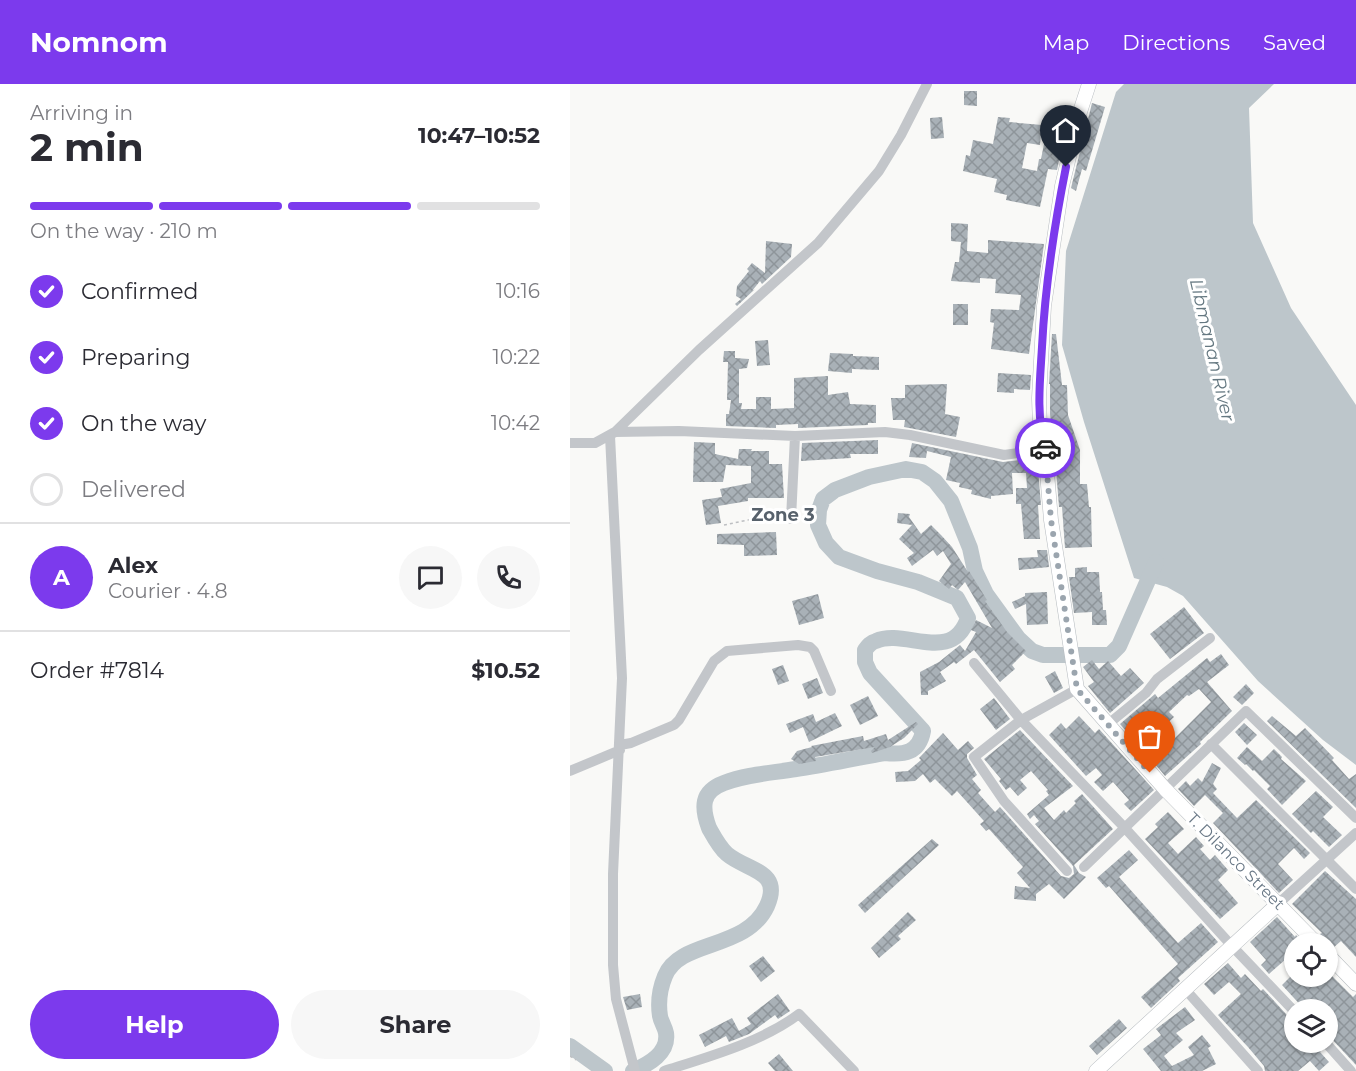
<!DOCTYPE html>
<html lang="en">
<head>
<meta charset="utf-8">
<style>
	:root { --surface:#fff; --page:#f7f7f7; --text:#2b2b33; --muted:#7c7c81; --line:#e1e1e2; --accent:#7c3aed }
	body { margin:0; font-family:Montserrat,sans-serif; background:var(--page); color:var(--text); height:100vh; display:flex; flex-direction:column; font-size:22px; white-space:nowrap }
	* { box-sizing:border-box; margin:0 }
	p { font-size:20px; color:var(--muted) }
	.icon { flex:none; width:33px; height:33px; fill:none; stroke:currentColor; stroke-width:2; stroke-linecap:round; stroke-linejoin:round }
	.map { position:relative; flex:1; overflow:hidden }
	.panel { display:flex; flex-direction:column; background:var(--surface); width:570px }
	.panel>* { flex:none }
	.fabs { position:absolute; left:714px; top:849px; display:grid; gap:12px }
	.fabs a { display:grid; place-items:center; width:54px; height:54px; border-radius:50%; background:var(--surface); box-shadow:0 2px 4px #0004; font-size:30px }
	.pin { position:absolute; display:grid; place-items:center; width:51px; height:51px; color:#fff; margin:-62px -26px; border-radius:50% 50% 50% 0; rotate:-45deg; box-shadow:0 0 6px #0007 }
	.pin .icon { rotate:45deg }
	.courier { position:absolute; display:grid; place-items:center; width:60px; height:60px; margin:-30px; border:4px solid #7c3aed; border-radius:50%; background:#fff; color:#222; box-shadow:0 2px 8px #0007 }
	.summary em { font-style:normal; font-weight:700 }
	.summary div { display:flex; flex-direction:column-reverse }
	.summary { display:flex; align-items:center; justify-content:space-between; height:102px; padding:0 30px }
	h1 { font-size:39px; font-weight:700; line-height:45px }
	.bar { display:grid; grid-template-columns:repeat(4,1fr); gap:9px 6px; align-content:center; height:72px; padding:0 30px }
	.bar i { height:8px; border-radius:4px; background:var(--line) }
	.bar .active { background:var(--accent) }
	.bar p { grid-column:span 4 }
	.line { display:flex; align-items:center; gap:15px; padding:0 30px; border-top:2px solid var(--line) }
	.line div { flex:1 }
	.round { display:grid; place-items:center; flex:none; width:63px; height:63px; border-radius:32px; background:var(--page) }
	ol { padding:0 30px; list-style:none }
	li { display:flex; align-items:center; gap:18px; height:66px }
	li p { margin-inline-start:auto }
	li .icon { padding:6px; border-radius:50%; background:var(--accent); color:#fff; stroke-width:4 }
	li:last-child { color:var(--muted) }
	li i { width:33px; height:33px; border:3px solid var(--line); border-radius:50% }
	.button { display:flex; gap:12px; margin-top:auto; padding:12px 30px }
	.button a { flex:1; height:69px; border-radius:36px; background:var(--accent); color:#fff; font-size:24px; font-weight:700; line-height:69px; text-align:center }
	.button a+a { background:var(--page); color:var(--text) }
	header { display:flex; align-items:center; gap:36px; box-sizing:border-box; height:84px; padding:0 30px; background:var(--accent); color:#fff }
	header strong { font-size:28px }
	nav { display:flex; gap:33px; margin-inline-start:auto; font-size:21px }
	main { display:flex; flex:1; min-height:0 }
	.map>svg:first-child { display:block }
	.water { fill:#bdc6cb }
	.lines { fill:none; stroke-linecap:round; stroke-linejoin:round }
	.river { stroke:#bdc6cb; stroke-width:16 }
	.building { fill:url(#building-cross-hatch); fill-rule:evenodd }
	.secondary-casing { stroke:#b7bcc0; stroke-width:15 }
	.path { stroke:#bdbfc2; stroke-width:1.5; stroke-dasharray:3 3; stroke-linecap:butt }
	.street { stroke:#c3c6ca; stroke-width:10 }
	.secondary { stroke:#fff; stroke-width:14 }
	.done { stroke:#9ba5ae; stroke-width:6; stroke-dasharray:0 10.8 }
	.route { stroke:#7c3aed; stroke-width:8 }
	.labels { text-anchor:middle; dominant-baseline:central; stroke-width:6; stroke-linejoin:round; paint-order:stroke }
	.street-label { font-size:16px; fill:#697886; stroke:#fff }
	.water-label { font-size:18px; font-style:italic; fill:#657881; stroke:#fff }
	.neighbourhood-label { font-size:18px; font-weight:bold; fill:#57616b; stroke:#fff }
</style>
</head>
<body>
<header>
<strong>Nomnom</strong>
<nav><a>Map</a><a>Directions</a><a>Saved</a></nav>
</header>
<main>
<section class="panel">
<div class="summary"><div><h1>2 min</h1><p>Arriving in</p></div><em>10:47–10:52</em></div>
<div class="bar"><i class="active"></i><i class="active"></i><i class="active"></i><i></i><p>On the way · 210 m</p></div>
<ol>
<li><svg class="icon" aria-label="check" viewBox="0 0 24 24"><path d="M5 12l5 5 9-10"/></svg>Confirmed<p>10:16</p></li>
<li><svg class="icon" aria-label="check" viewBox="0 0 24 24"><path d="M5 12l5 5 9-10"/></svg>Preparing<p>10:22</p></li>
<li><svg class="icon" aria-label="check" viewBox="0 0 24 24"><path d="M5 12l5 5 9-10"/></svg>On the way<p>10:42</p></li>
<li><i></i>Delivered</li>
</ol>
<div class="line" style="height:108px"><b class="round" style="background:var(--accent);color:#fff">A</b><div><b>Alex</b><p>Courier · 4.8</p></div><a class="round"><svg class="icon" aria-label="chat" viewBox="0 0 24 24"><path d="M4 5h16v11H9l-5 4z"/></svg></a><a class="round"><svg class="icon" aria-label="phone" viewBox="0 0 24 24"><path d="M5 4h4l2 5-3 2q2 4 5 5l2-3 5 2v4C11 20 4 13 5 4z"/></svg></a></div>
<div class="line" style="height:78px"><div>Order #7814</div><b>$10.52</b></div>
<div class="button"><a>Help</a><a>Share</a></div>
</section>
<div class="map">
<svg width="786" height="987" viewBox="0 0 786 987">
	<defs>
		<pattern id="building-cross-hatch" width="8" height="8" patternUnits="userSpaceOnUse" patternTransform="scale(1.5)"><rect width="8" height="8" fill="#a9b1b7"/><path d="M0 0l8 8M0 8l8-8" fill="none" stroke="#8e959a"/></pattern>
	</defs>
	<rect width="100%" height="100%" fill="#f9f9f7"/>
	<path class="water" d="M554,0H704L679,24L683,139L721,224L786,321V681L753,656L688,597L613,512L597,503L564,494L514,338L492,261L496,167L546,8Z"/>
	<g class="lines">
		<path class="river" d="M0,962L35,987
			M63,987C79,980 99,969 96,949C95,943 91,938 90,932C88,919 90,904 95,892C110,855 176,867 197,822C213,786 177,787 157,770C149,763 144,753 139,744C136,736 133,726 135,717C137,708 146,702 154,699C177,690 202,689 226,685C255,681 285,674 315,669C334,671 349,669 353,647L300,589L295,578V566C298,562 301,558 306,557C335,544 382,581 398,534L387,514L348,498L307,487L269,473L256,459L248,441L249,426L253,415L265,406L299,393L336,385L352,388L365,397L381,417L400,464L405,487L416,510L448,554L462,567L473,571H540L549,562L586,478"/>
	</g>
	<path class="building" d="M394,7H407V22L394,21Z
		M522,19L535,23L516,87L512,85L506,107L501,104Z
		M372,33L374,54L361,55L360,34Z
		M428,33L440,34L439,38L472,41L470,61L457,59L452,84L467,87L469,75H471L474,60L492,63L487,86L478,85L470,123L436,116L437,111L424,108L427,95L393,87L396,71L400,72L403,56L423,60Z
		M381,139L398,140L397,167L418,169V156L474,160L459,270L421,265L424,239L420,238L421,225L449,226L451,211L425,209L426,195L410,194V199L381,197L385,178H389L391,158L381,157Z
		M196,157L222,160L221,173L192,200L190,197L182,207L185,205L167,222L165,220L171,215L166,212L167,202L179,187L177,185L182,179L195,189Z
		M383,220H398V241H383Z
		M482,250H486L492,301H497L498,331L510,366V400H517L519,423H521L522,463L495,464L492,423H489L485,372L495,371L493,355L483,356L480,330V300H479Z
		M198,256L200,281L187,282L185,257Z
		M154,267H165V274L179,275L177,284L169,285V319H172L171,325H186V313H201V325L224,324V294L258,292V311L278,308L280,320L306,321V339H298V341L228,344V340L206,341V344L156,342V330H159L161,316H157L158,278H153Z
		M260,269L283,270V272L309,273V286L282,285V289L258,287Z
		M428,289L461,291L460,306L444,305V309L427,308Z
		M377,300L375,330L390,333L386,353L334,343L335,336H323L321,314H335V301Z
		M308,356V370H280L281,374L231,377L232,359Z
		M124,358L145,359V370L168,375L169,365H182L181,367H199V380H212L214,414H178V417L148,422L151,439L136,441L132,416L152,413L150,405L181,399V382L156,381L153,398H123Z
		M342,359L433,378L467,374L471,421H468L470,455H454L451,420H446V404H457L456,389H442L443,410L421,412V415L401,410L402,406L389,403L390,399L376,396L381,373L357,367L356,374L339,373Z
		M328,429L340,430L339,433L351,450L361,441L371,451L382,463L398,488L399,487L417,516L415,517L437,548L456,567L442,581L445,585L430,598L404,566L386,580L384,578L370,588L376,597L358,607V611H351L350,588L369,578L390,561L395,567L406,548L401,546L406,536L422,544L395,498L388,506L382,501L379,505L369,497L381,480L373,467L367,472L363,466L342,482L337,474L344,469L329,455L342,441L327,439Z
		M206,448L207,471L174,472V461L147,460V450Z
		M467,466H477L479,483L449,486L448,474L468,473Z
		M517,483V488H529L530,508H532L533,526H536L537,541H522V528L504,529L499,493H505V484Z
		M477,508L478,540L457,541L456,520L445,525L442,518L455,512V509Z
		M248,510L254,534L229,541L222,517Z
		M614,523L634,549L600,575L580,550Z
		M651,570L659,581L637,598L662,627L630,658L631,660L595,692L576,669L583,662L570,648L563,655L550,640L585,610L588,614L637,574L640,578ZM629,605L641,618L600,659L590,649L593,647L591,645L604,633L599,628L617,611L619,612Z
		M522,576L529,585L538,577L551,592L560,584L574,599L540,629L518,602L524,598L513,583Z
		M213,581L219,597L208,601L202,585Z
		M485,587L493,604L484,609L475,593Z
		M247,594L253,609L238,615L232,600Z
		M676,600L684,609L672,621L663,613Z
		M298,612L308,632L290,641L280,621Z
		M424,614L440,635L426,646L410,625Z
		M265,629L272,642L239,658L233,643L220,649L216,640L243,630L246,638Z
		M509,632L525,649L529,645L584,706L561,727L554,720L559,716L543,698L533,707L524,698L532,691L526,684L516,692L479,651L491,639L496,645Z
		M702,632L726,652L735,644L764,674L762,676L779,695L786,690V724L697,637Z
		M346,638L348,640L334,654L320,663L302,669L301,667L305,663L245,673L246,677L229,680L221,675L227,667L242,663L241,662L293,652L294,657L316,650L318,656Z
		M674,639L687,651L677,661L665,648Z
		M450,646L503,702L474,724L484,736L494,726L496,729L506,719L504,717L512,710L543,745L504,781L509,789L516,793L494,815L479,800L466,810V817L444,815L445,802L460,804L447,789L453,783L419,745L416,747L410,740L414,737L387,707L382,712L365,695L360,699L353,690L345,697L326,698L325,688L338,687L351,676L349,674L373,649L388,666L398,657L404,664L397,670V674L407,691L402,695L411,706L408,709L425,728L430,723L491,792L499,794L504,790L503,782L465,740L469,737L464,731L460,735L457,730L479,711L476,707L478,706L461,687L450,696L457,704L448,712L440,703L436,706L429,697L431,695L414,675Z
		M677,663L692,677L704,665L712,673L711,675L736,697L712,721L697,705L700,702L684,686L683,687L676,680L675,681L667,674Z
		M642,679L651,684L643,700L647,705L643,709L667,734L686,716L740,769L734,775L724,764L708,780L723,796L709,809L643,739L653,729L635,711L624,722L608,705L616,697L620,702L628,694L632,698Z
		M746,707L763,723L753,733L772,751L759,763L743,747L741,749L722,730Z
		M598,728L614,745L598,759L608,770L626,753L634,762L630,765L640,776L645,771L658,786L648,796L668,819L650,835L575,755L588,743L585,740Z
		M362,755L369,761L295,829L288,821Z
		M559,766L568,776L549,793L608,859L631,839L648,858L608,894L610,897L581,924L571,913L608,880L539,802L536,804L527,794Z
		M755,787L786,815V873L771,857L763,864L760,862L750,850L752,849L722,820Z
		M338,828L346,836L328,852L331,855L309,874L301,864Z
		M707,833L725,853L726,851L734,860H724V884L716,875L699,890L691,881L696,876L680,858Z
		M193,872L205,887L191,898L179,882Z
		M658,879L671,894L675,890L691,907L693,905L716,930L724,941V958H748L752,966L750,968L759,978L749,987L740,977L728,987H695L694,982L678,963L648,931L671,910L659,898L644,911L634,900Z
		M759,889L783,913L786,910V981L758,951V926H735L712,901L721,892H758Z
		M70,910L72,923L57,926L53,913Z
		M208,910L220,927L208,935L205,931L179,950L159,958L156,952L135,963L129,951L162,934L169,947L181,940L177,934Z
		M615,923L625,936L606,949L613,956L594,972L602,982L624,971L618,963L632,951L641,962L638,964L646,980L632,987H591L573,965L591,951L586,945Z
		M549,935L557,944L527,971L519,962Z
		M209,970L223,987H205L198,979Z"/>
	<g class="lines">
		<g class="secondary-casing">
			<path id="secondary" d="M519,0L509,31L492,102L474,222L469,314L470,344L475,365L481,436L507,605L595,705L747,860
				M758,871L786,900
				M526,987L709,819"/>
		</g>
		<path class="path" d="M154,441L183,435H212
			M0,972L6,976"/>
		<path class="street" d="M45,348L109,347L225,352L315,348L340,351L434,371L475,365
			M40,352L52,594L43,790V881L46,915L65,987
			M0,359H25L45,348L129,266L248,159L309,87L331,51L357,0
			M221,435L225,352
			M404,579L451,636L554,743L662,862L724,927
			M537,641L576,609L587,595L640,554
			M641,660L786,805
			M50,661L61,659L104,641L109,636L144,577L157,567L228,561L240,563L244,567L261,607
			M0,687L50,666
			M514,783L676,627L786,734
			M497,787L434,717L404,673L451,636L507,605
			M709,819L786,749
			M615,905L688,987
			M755,958L781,987
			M94,987C138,973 192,958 229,930L284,987"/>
		<use href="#secondary" class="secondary"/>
	</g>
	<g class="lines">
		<path class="done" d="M475,364L481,436L507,605L580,689"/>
		<path class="route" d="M475,364C466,330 470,297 472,263C475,203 484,143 496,83"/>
	</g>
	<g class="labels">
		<g class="street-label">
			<text transform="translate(666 777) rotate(45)">T. Dilanco Street</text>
		</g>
		<g class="water-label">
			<text transform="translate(642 266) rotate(77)">Libmanan River</text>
		</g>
		<g class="neighbourhood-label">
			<text x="213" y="431">Zone 3</text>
		</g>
	</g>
</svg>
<div class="fabs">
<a><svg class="icon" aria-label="locate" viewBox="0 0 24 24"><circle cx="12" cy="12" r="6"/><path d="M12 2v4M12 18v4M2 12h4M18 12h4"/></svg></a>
<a><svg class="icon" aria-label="layers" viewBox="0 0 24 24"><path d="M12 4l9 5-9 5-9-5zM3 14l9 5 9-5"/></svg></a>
</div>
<div class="pin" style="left:580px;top:689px;background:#ea580c"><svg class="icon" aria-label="bag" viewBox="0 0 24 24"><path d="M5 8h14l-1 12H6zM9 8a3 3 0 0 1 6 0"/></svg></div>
<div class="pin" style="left:496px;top:83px;background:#1f2937"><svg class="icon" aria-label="home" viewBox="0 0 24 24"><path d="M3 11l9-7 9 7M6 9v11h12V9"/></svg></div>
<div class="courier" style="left:475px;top:364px"><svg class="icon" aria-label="car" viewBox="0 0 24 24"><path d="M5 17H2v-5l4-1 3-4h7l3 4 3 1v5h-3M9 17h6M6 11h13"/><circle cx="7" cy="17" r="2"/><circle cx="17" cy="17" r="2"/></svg></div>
</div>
</main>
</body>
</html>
